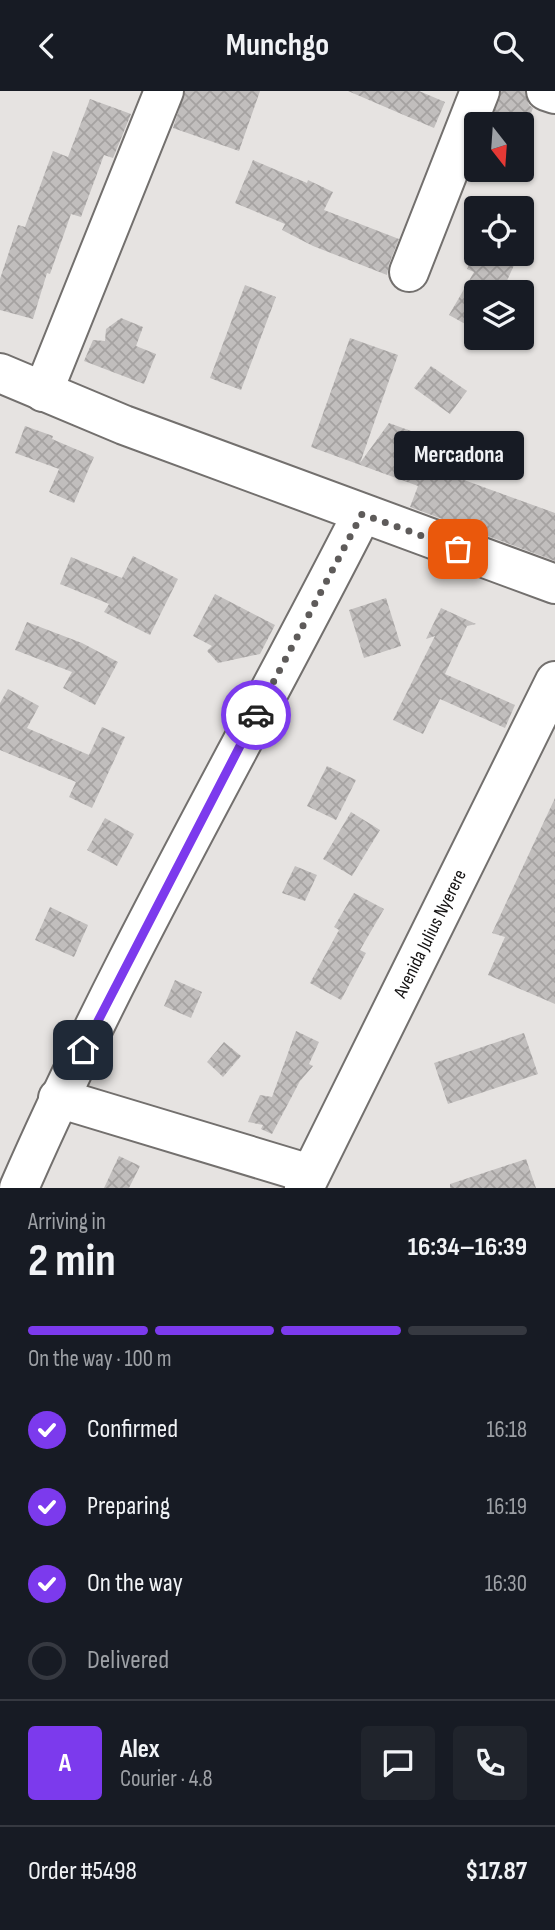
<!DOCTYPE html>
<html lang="en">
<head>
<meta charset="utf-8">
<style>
	:root { --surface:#171b24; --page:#20242c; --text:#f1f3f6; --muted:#9ea1a6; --line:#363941; --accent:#7c3aed }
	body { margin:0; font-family:"Sofia Sans Condensed",sans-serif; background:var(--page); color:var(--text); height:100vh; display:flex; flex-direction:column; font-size:26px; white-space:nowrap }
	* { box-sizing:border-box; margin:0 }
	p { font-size:23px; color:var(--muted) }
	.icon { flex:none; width:38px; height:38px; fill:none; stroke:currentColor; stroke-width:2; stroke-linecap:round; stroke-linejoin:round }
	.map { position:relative; height:1097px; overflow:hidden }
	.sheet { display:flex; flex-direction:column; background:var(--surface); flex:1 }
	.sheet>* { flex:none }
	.needle { width:46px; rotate:163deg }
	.fabs { position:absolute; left:464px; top:21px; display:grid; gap:14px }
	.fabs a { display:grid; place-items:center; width:70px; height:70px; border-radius:7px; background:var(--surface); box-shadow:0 2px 5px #0004; font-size:35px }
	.pin { position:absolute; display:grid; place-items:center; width:60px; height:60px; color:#fff; margin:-30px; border-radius:14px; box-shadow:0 4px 10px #0006 }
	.courier { position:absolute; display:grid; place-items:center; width:70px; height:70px; margin:-35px; border:5px solid #7c3aed; border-radius:50%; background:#fff; color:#222; box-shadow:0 2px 9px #0007 }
	.bubble { position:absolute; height:49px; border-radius:7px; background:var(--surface); box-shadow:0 2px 5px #0004; font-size:23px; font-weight:700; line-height:49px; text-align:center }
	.summary em { font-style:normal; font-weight:700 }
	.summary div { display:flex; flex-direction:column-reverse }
	.summary { display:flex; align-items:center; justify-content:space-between; height:119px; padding:0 28px }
	h1 { font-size:46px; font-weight:700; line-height:52px }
	.bar { display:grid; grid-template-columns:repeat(4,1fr); gap:10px 7px; align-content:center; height:84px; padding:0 28px }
	.bar i { height:9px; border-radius:5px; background:var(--line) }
	.bar .current { background:var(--accent) }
	.bar p { grid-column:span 4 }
	.line { display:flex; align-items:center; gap:18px; padding:0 28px; border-top:2px solid var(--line) }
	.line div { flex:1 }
	.round { display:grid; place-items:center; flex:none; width:74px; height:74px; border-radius:7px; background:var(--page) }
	ol { padding:0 28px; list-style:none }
	li { display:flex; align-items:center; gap:21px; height:77px }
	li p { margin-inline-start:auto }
	li .icon { padding:7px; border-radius:50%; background:var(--accent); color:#fff; stroke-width:4 }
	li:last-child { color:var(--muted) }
	li i { width:38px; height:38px; border:4px solid var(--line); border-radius:50% }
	header { display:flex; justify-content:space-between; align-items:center; height:91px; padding:0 28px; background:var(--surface); font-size:32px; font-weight:700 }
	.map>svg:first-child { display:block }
	.building { fill:url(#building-cross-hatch) }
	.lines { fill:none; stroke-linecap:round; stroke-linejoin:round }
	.minor-casing { stroke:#73706e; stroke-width:42 }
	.minor { stroke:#fff; stroke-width:38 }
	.done { stroke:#5e5b5a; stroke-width:7; stroke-dasharray:0 12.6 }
	.route { stroke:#7c3aed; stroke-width:9 }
	.labels { text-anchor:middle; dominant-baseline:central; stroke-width:5; stroke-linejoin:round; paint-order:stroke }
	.street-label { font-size:19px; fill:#141212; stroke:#fff }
</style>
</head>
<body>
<header><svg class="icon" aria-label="back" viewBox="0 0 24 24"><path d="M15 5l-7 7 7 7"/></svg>Munchgo<svg class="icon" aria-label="search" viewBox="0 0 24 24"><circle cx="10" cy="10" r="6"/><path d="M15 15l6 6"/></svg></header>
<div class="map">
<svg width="555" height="1097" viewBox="0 0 555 1097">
	<defs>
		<pattern id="building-cross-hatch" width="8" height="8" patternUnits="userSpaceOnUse" patternTransform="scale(1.75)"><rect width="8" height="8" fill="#c1bebd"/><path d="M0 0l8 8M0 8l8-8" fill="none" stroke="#a5a2a1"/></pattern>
	</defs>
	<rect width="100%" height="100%" fill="#e6e3e1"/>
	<path class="building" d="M185,0H260L239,60L173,37Z
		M348,0H419L445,11L434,37Z
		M501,0H525L529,14L533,17L527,33H490Z
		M90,8L131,23L113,67L104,64L81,126L71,123L50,183L47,182L33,228L0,219V188L18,134L25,136L53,60L68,66Z
		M253,69L307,92L308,89L333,101L324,119L399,148L389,173L387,184L313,155L282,139L285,133L235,112Z
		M474,163H519L502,201H476V239L449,224L474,181L467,178Z
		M245,194L276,206L241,299L210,287Z
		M121,227L143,236L136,255L156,263L144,293L84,270L93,249L105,250L106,238Z
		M350,247L398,264L360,372L389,332L422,344L412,370L555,422V470L410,416L418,395L311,356Z
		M431,275L467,300L450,323L414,297Z
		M25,335L53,345L52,348L94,366L74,412L49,401L59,378L15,362Z
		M133,465L178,488L150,544L104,521L109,513L60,493L71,466L122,487Z
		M215,503L275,534L260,563L218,572L207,560L212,555L193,545Z
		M386,507L401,555L364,567L349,519Z
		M441,517L476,533L467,535L445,583L515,614L505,637L440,608L423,643L393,629L435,545L426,548Z
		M27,531L82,552L118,571L95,614L63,597L72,581L15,559Z
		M8,598L39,615L27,637L89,664L102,636L125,646L92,717L69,706L76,691L0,659V612Z
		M327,675L356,689L336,729L307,715Z
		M555,707V913L488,884L505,846L492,842Z
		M351,721L380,739L352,785L323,768Z
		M105,727L134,743L117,775L87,759Z
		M295,775L317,784L305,810L282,802Z
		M354,802L384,818L360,859L366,862L341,909L310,892L339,839L334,836Z
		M50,816L88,834L74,866L35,849Z
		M175,889L202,901L191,927L164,915Z
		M296,940L319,951L309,973L313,975L300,990L272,1043L261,1038L263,1034L248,1031L260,1004L272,1006Z
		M524,942L538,983L448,1013L434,972Z
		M224,951L241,965L223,986L207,971Z
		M119,1065L140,1075L129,1097H104Z
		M526,1068L536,1097H450V1093Z"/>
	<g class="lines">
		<g class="minor-casing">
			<g id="minor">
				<path d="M546,0L555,3"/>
				<path d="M409,181L480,0"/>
				<path d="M0,282L124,334L555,493"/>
				<path d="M43,301L164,0"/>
				<path d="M58,1007L310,1083"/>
				<path d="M19,1097C120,866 248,647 362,423"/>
				<path id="s1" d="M304,1097L555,590"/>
			</g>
		</g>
		<use href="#minor" class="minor"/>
	</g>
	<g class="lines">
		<path class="done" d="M256,624L362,423L458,458"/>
		<path class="route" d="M83,959L256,624"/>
	</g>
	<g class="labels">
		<g class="street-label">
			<text stroke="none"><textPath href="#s1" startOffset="284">Avenida Julius Nyerere</textPath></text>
		</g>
	</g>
</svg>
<div class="fabs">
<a><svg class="needle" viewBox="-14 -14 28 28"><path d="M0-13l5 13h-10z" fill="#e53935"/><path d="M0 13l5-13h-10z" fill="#9ea1a6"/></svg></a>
<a><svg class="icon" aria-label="locate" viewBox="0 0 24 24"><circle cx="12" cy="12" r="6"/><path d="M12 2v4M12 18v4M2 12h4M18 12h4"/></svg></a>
<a><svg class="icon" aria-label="layers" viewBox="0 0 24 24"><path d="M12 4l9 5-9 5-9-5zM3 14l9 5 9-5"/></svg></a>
</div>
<div class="pin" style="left:458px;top:458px;background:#ea580c"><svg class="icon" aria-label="bag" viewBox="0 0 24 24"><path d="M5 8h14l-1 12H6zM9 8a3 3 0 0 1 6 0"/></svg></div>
<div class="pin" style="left:83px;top:959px;background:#1f2937"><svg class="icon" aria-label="home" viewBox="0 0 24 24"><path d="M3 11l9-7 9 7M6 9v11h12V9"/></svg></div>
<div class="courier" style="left:256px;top:624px"><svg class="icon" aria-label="car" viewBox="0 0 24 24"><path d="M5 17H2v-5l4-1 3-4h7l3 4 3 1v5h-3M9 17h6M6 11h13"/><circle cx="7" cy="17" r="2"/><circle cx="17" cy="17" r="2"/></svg></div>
<div class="bubble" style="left:394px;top:340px;width:130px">Mercadona</div>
</div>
<section class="sheet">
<div class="summary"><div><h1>2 min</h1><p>Arriving in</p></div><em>16:34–16:39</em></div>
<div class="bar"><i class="current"></i><i class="current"></i><i class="current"></i><i></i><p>On the way · 100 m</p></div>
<ol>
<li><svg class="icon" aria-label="check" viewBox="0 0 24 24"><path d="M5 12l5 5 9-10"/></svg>Confirmed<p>16:18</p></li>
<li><svg class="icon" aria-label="check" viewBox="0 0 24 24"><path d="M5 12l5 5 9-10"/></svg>Preparing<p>16:19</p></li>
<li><svg class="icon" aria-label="check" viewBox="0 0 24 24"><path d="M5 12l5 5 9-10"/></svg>On the way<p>16:30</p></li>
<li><i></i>Delivered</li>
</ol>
<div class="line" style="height:126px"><b class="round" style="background:var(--accent);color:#fff">A</b><div><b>Alex</b><p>Courier · 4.8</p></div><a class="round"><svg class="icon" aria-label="chat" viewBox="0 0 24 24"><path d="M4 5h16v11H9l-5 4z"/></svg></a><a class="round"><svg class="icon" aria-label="phone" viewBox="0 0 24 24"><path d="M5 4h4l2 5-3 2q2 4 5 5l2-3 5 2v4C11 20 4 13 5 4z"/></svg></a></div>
<div class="line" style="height:91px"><div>Order #5498</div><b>$17.87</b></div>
</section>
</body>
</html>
